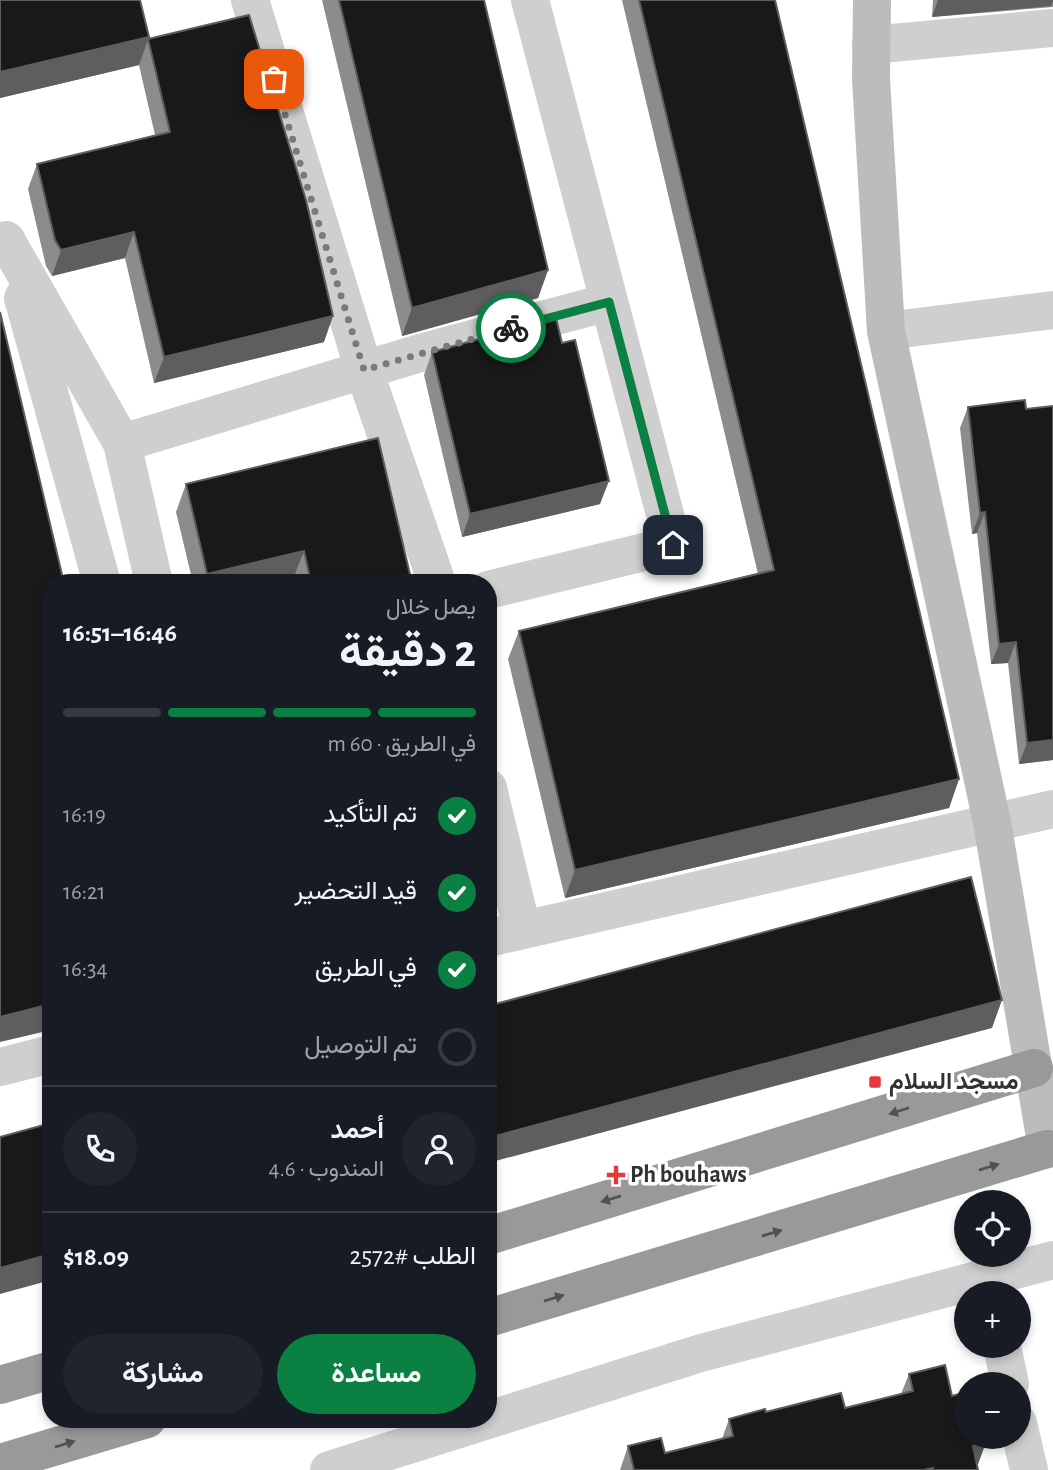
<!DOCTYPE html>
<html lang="ar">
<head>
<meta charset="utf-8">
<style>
	:root { --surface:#171b24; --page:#20242c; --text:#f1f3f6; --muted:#9ea1a6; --line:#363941; --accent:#0b8043 }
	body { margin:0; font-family:"Alegreya Sans",Vazirmatn,sans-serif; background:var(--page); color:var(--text); direction:rtl; height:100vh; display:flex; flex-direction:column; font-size:26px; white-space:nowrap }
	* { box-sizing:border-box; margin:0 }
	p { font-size:23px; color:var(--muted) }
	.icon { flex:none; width:38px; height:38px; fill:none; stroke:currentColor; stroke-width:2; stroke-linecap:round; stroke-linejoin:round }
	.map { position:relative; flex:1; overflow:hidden; direction:ltr }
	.details { position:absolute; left:42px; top:574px; width:455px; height:854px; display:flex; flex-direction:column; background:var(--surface); border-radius:28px; box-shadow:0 4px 10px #0003; direction:rtl }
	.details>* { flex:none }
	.fabs { position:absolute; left:954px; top:1190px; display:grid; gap:14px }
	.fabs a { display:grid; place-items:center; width:77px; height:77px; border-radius:50%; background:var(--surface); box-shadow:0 4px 10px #0003; font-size:35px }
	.pin { position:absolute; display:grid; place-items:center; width:60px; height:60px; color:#fff; margin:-30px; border-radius:14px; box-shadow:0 4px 10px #0006 }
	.courier { position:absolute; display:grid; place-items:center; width:70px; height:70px; margin:-35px; border:5px solid #0b8043; border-radius:50%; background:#fff; color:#222; box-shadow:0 2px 9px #0007 }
	.summary em { font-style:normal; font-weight:700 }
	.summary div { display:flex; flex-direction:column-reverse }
	.summary { display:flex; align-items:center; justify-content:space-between; height:119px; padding:0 21px }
	h1 { font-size:46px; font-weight:700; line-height:52px }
	.bar { display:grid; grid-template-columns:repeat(4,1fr); gap:10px 7px; align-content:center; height:84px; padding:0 21px }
	.bar i { height:9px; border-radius:5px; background:var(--line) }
	.bar .selected { background:var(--accent) }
	.bar p { grid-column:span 4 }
	.line { display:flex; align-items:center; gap:18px; padding:0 21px; border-top:2px solid var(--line) }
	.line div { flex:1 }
	.round { display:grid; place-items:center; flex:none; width:74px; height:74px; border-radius:37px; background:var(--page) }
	ol { padding:0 21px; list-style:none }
	li { display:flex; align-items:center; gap:21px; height:77px }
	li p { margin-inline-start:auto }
	li .icon { padding:7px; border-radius:50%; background:var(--accent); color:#fff; stroke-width:4 }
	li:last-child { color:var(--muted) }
	li i { width:38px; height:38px; border:4px solid var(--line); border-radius:50% }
	.action { display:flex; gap:14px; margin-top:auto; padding:14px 21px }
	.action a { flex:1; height:80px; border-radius:42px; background:var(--accent); color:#fff; font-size:28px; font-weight:700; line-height:80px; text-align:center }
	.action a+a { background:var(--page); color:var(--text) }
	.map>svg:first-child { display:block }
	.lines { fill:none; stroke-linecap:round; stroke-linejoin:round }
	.street { stroke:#cfcfcf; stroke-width:38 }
	.secondary { stroke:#bcbcbc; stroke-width:38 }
	.highway { stroke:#999; stroke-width:38 }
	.wall { fill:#8c8c8c }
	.shaded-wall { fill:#5e5e5e }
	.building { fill:#191919; stroke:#5e5e5e; stroke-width:2 }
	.oneway { fill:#515151 }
	.done { stroke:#7a7a7a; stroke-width:7; stroke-dasharray:0 12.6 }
	.route { stroke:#0b8043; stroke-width:9 }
	.poi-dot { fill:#e4383f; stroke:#fff; stroke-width:2.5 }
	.labels { text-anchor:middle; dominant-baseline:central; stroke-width:7; stroke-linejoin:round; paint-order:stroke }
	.poi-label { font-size:24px; font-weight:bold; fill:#323232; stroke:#fff; text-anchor:start }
</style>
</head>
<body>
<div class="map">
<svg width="1053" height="1470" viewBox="0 0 1053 1470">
	<rect width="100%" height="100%" fill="#fff"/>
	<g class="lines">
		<path class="street" d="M250,0L364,370L437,583
			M871,45L1053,28
			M0,242L6,240L122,443L154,583
			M23,298L102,583
			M886,331L1053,310
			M122,443L427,351L609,302
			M488,590L673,545L530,0
			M488,788L522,929
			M488,938L1053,809
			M0,1067L51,1054
			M1002,1346L1010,1384
			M1018,1423L1029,1470
			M329,1470L701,1353L1053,1260"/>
		<path class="secondary" d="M872,0L871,79L886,331L992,822L1047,1149"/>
		<path class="highway" d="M488,1236L1034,1068
			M488,1318L1047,1149
			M0,1385L51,1370
			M0,1463L147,1419"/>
	</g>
	<path class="wall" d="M0,0L148,39L324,342L154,383L125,258L52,276L46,266L28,189L37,164L155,135L139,65L0,98Z
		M322,0H484L548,270L538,298L402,336Z
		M622,0H775L959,779L949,808L565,898L508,659L519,631L758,574Z
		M933,0H1053V7L932,17Z
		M432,352L600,504L462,537L424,375Z
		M968,407L1053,760L1019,764L1008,663L991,664L977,533L972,534L960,428Z
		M186,484L412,583H294L293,579L277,583H193L176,512Z
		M909,1374L952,1396L986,1442L977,1466L978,1470H620L628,1446L665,1453L722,1439L729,1419L766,1412L845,1408L901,1394Z"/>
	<path class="shaded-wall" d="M938,0H1053V1L1051,6L932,17Z
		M149,37L139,65L0,98V72Z
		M134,232L125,258L52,276L61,250Z
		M548,270L538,298L402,336L412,308Z
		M333,316L324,342L154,383L164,357Z
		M609,481L600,504L462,537L470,514Z
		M985,512L977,533L972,534L980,513Z
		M304,551L293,579L277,583H204L207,574Z
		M1016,642L1008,663L991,664L999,644Z
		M1053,740V760L1019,764L1027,743Z
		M959,779L949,808L565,898L575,870Z
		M1002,1000L992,1028L488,1163V1138Z
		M51,1004V1030L0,1042V1017Z
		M51,1254V1280L0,1294V1268Z
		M986,1442L976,1470L973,1446Z"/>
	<path class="building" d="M0,0H140L149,37L0,72Z
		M339,0H484L548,270L412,308Z
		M639,0H775L959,779L575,870L519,631L774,570Z
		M249,15L306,200L333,316L164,357L134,232L61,250L55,240L37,164L170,132L148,39Z
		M0,312L64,583H51V1004L0,1017Z
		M556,318L562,343L575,340L609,481L470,514L432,352Z
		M1025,400L1026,409L1053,406V740L1027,743L1016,642L999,644L985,512L980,513L968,407Z
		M378,438L412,583H311L304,551L207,574L186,484Z
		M971,877L1002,1000L488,1138V1006Z
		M51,1123V1254L0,1268V1137Z
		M945,1365L952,1396L966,1392V1437H985L986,1442L973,1446L978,1470H933V1468L924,1470H634L628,1446L661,1438L665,1453L733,1436L729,1419L765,1409L766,1412L841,1393L845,1408L913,1391L909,1374Z"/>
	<defs><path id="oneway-solid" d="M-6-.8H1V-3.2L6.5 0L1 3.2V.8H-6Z" transform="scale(1.75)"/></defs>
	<g class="oneway">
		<use href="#oneway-solid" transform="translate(899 1111) rotate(162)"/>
		<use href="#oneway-solid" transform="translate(989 1167) rotate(-17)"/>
		<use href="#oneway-solid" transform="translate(611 1199) rotate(163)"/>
		<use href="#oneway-solid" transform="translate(772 1233) rotate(-17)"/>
		<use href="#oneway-solid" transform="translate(554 1298) rotate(-17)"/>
		<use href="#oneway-solid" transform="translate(65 1444) rotate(-17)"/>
	</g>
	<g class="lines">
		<path class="done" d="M274,79L364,370L511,328"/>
		<path class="route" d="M511,328L609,302L673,545"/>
	</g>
	<g class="poi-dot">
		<rect x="868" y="1075" width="14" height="14" rx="3.5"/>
		<path d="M612.5 1164.5h7v7h7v7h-7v7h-7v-7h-7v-7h7z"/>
	</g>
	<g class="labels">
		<g class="poi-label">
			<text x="889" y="1082">مسجد السلام</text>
			<text x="630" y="1175">Ph bouhaws</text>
		</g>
	</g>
</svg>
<div class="fabs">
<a><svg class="icon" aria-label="locate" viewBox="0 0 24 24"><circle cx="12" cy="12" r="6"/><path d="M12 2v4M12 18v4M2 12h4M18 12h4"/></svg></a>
<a>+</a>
<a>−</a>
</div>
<div class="pin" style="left:274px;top:79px;background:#ea580c"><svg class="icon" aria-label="bag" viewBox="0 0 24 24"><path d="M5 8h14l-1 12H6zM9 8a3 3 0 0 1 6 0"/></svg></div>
<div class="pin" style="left:673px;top:545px;background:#1f2937"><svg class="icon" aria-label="home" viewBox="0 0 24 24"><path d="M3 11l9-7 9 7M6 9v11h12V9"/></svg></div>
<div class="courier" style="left:511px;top:328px"><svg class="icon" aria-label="bike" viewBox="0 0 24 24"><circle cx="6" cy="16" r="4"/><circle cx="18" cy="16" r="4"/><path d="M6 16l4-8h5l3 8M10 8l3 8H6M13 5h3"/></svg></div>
<section class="details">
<div class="summary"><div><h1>2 دقيقة</h1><p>يصل خلال</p></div><em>16:46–16:51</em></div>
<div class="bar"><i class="selected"></i><i class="selected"></i><i class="selected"></i><i></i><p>في الطريق · 60 m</p></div>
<ol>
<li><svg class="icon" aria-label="check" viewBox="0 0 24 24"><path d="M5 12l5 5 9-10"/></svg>تم التأكيد<p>16:19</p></li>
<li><svg class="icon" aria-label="check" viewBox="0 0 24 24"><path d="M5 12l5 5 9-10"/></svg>قيد التحضير<p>16:21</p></li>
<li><svg class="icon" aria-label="check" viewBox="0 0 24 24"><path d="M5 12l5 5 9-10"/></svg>في الطريق<p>16:34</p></li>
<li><i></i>تم التوصيل</li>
</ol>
<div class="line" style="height:126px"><a class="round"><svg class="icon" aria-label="person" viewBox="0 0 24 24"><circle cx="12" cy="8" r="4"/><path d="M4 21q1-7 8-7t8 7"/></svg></a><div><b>أحمد</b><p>المندوب · 4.6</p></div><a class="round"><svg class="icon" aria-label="phone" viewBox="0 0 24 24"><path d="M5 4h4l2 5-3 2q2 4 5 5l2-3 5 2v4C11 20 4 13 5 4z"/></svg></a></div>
<div class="line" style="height:91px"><div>الطلب #2572</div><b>$18.09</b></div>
<div class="action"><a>مساعدة</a><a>مشاركة</a></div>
</section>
</div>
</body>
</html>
